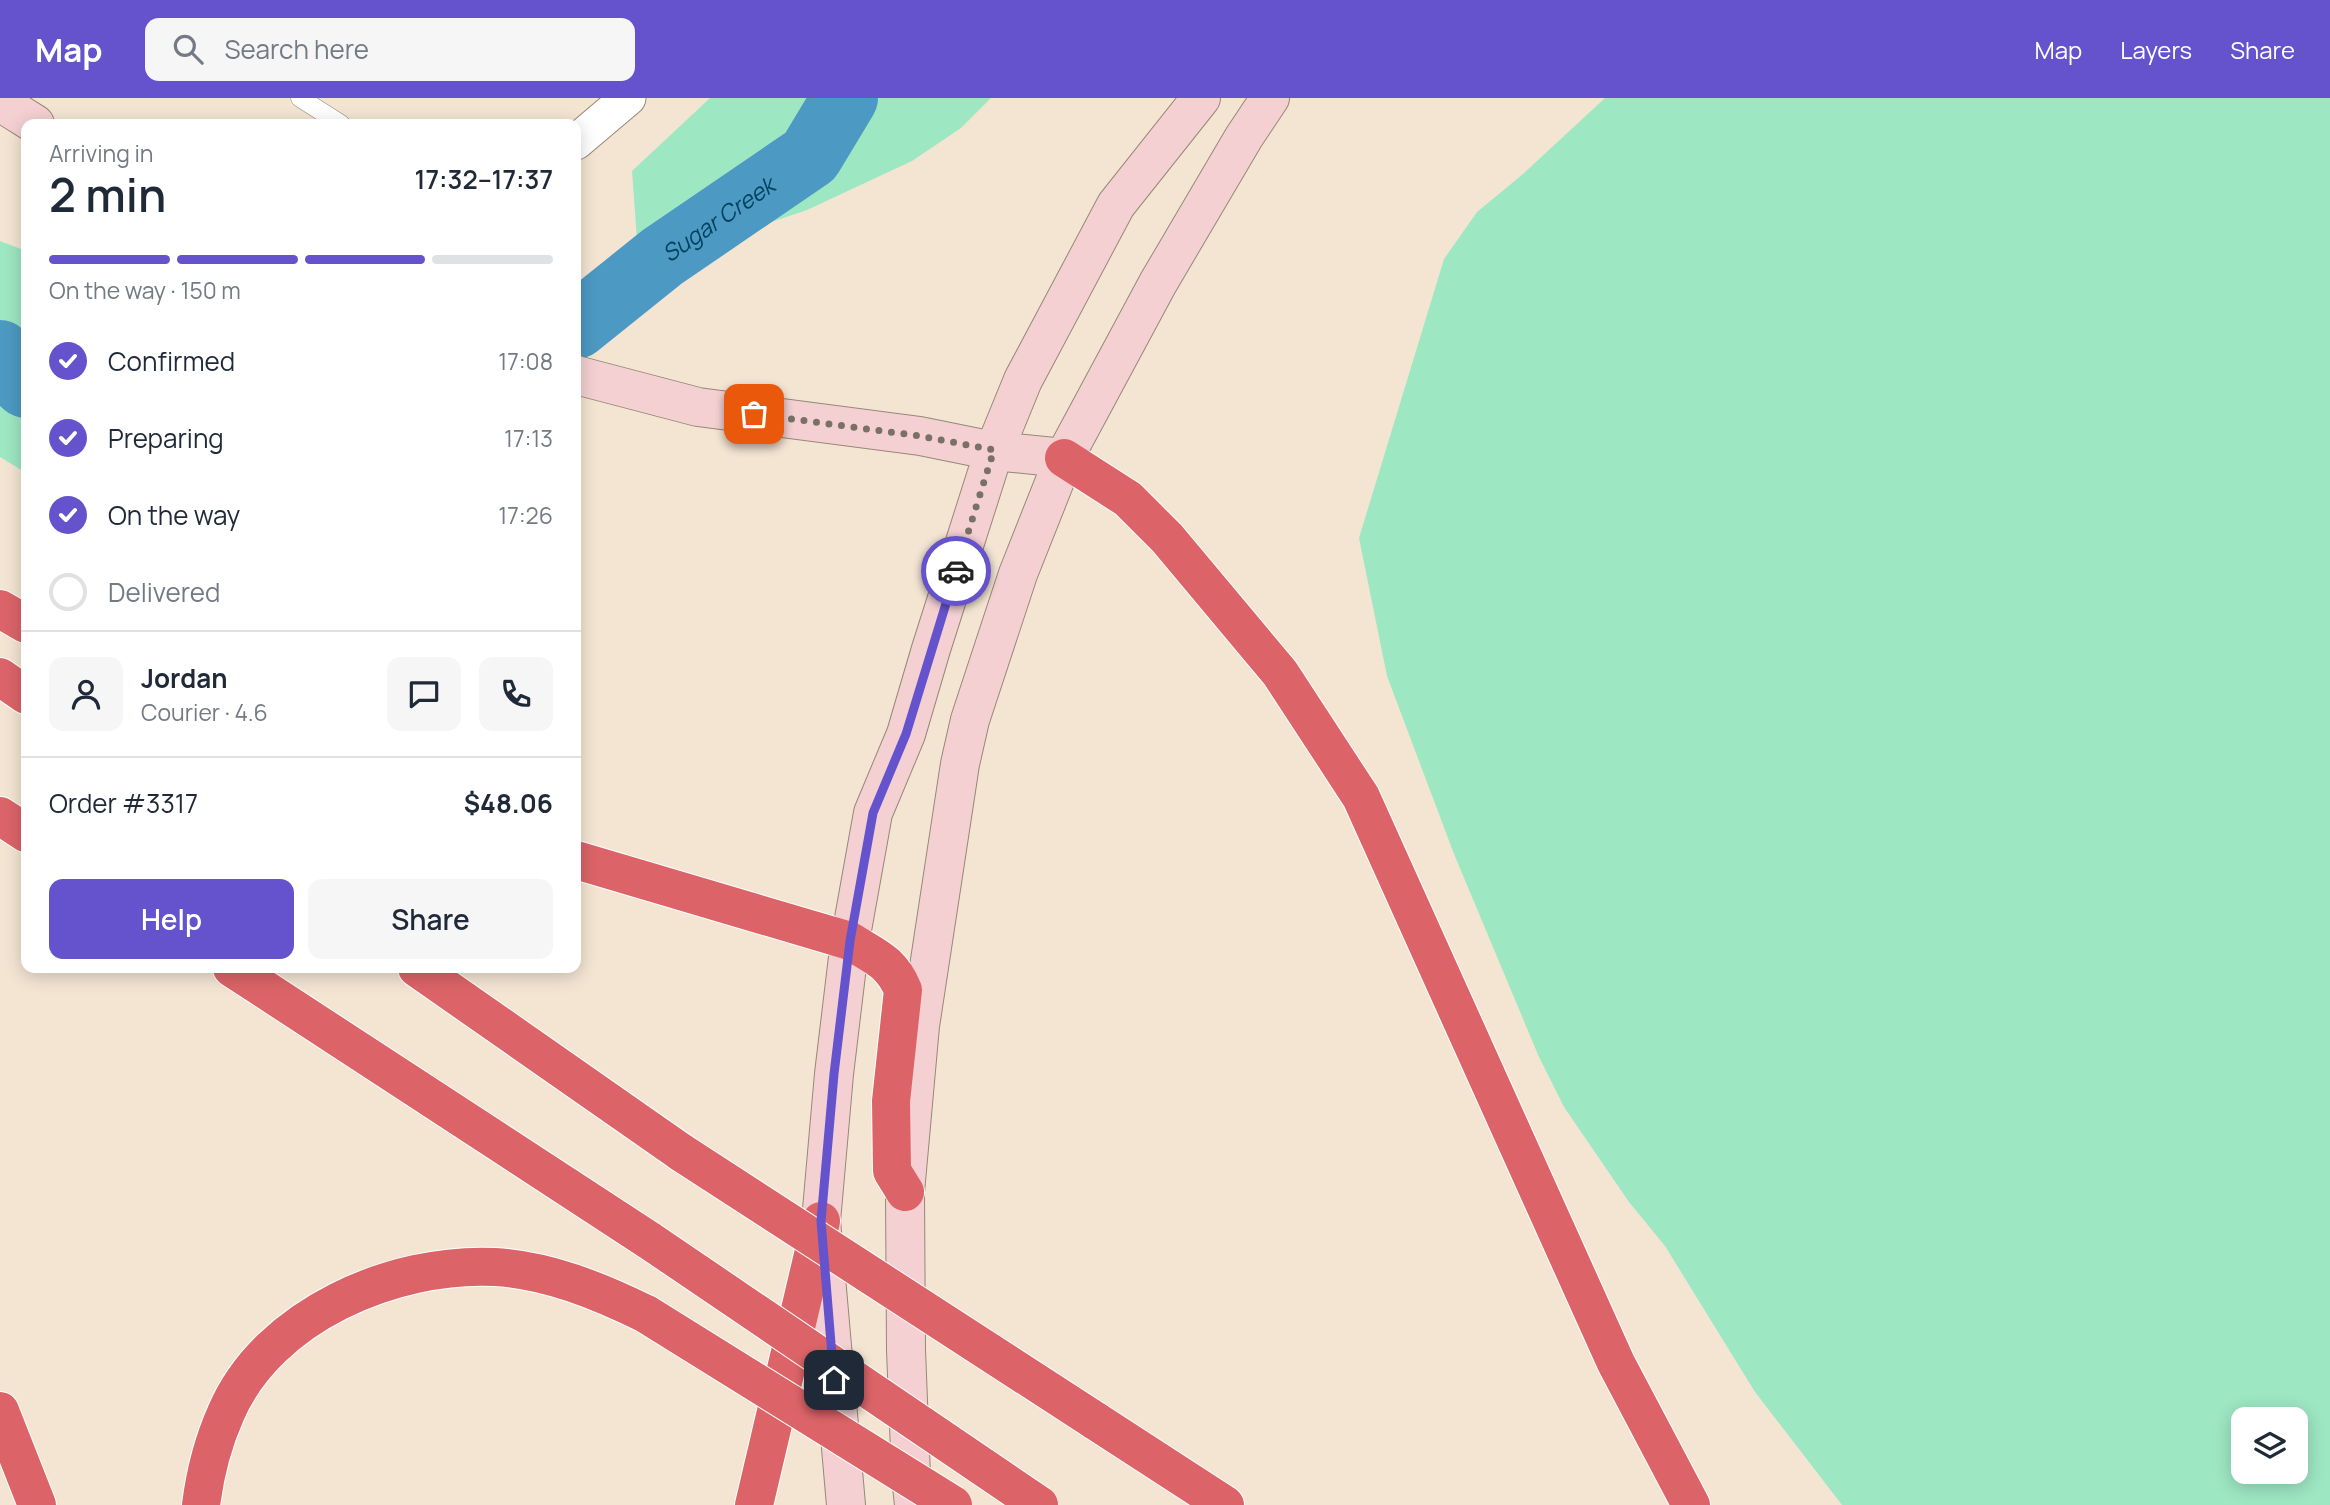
<!DOCTYPE html>
<html lang="en">
<head>
<meta charset="utf-8">
<style>
	:root { --surface:#fff; --page:#f6f6f7; --text:#1f2937; --muted:#747a83; --line:#e0e1e3; --accent:#6453cc }
	body { margin:0; font-family:Manrope,sans-serif; background:var(--page); color:var(--text); height:100vh; display:flex; flex-direction:column; font-size:26px; white-space:nowrap }
	* { box-sizing:border-box; margin:0 }
	p { font-size:23px; color:var(--muted) }
	.icon { flex:none; width:38px; height:38px; fill:none; stroke:currentColor; stroke-width:2; stroke-linecap:round; stroke-linejoin:round }
	.map { position:relative; flex:1; overflow:hidden }
	.panel { position:absolute; left:21px; top:21px; width:560px; height:854px; display:flex; flex-direction:column; background:var(--surface); border-radius:14px; box-shadow:0 4px 18px #0003 }
	.panel>* { flex:none }
	.buttons { position:absolute; left:2231px; top:1309px; display:grid; gap:14px }
	.buttons a { display:grid; place-items:center; width:77px; height:77px; border-radius:14px; background:var(--surface); box-shadow:0 4px 18px #0003; font-size:35px }
	.pin { position:absolute; display:grid; place-items:center; width:60px; height:60px; color:#fff; margin:-30px; border-radius:14px; box-shadow:0 4px 10px #0006 }
	.courier { position:absolute; display:grid; place-items:center; width:70px; height:70px; margin:-35px; border:5px solid #6453cc; border-radius:50%; background:#fff; color:#222; box-shadow:0 2px 9px #0007 }
	.head em { font-style:normal; font-weight:600 }
	.head div { display:flex; flex-direction:column-reverse }
	.head { display:flex; align-items:center; justify-content:space-between; height:119px; padding:0 28px }
	h1 { font-size:46px; font-weight:600; line-height:52px }
	.bar { display:grid; grid-template-columns:repeat(4,1fr); gap:10px 7px; align-content:center; height:84px; padding:0 28px }
	.bar i { height:9px; border-radius:5px; background:var(--line) }
	.bar .active { background:var(--accent) }
	.bar p { grid-column:span 4 }
	.line { display:flex; align-items:center; gap:18px; padding:0 28px; border-top:2px solid var(--line) }
	.line div { flex:1 }
	.round { display:grid; place-items:center; flex:none; width:74px; height:74px; border-radius:14px; background:var(--page) }
	ol { padding:0 28px; list-style:none }
	li { display:flex; align-items:center; gap:21px; height:77px }
	li p { margin-inline-start:auto }
	li .icon { padding:7px; border-radius:50%; background:var(--accent); color:#fff; stroke-width:4 }
	li:last-child { color:var(--muted) }
	li i { width:38px; height:38px; border:4px solid var(--line); border-radius:50% }
	.primary-button { display:flex; gap:14px; margin-top:auto; padding:14px 28px }
	.primary-button a { flex:1; height:80px; border-radius:14px; background:var(--accent); color:#fff; font-size:28px; font-weight:600; line-height:80px; text-align:center }
	.primary-button a+a { background:var(--page); color:var(--text) }
	header { display:flex; align-items:center; gap:42px; box-sizing:border-box; height:98px; padding:0 35px; background:var(--accent); color:#fff }
	header strong { font-size:33px }
	nav { display:flex; gap:38px; margin-inline-start:auto; font-size:24px }
	.search { width:490px; height:63px; background:var(--page); display:flex; align-items:center; gap:18px; box-sizing:border-box; padding:0 24px; border-radius:14px; color:var(--muted); font-size:26px }
	.map>svg:first-child { display:block }
	.green { fill:#9ee7c3; fill-rule:evenodd }
	.lines { fill:none; stroke-linecap:round; stroke-linejoin:round }
	.river { stroke:#4c99c3; stroke-width:66 }
	.lane-casing { stroke:#958877; stroke-width:19 }
	.street-casing { stroke:#958877; stroke-width:37 }
	.secondary-casing { stroke:#958877; stroke-width:40 }
	.highway-casing { stroke:#fff; stroke-width:40 }
	.lane { stroke:#fff; stroke-width:18 }
	.street { stroke:#fff; stroke-width:35 }
	.secondary { stroke:#f4d0d2; stroke-width:38 }
	.highway { stroke:#dc6468; stroke-width:38 }
	.highway-bridge-casing { stroke:#fff; stroke-width:40; stroke-linecap:butt }
	.highway-bridge { stroke:#dc6468; stroke-width:38 }
	.done { stroke:#7a7166; stroke-width:7; stroke-dasharray:0 12.6 }
	.route { stroke:#6453cc; stroke-width:9 }
	.labels { text-anchor:middle; dominant-baseline:central; stroke-width:5; stroke-linejoin:round; paint-order:stroke }
	.water-label { font-size:23px; font-style:italic; fill:#004360; stroke:#fff }
</style>
</head>
<body>
<header>
<strong>Map</strong>
<div class="search"><svg class="icon" aria-label="search" viewBox="0 0 24 24"><circle cx="10" cy="10" r="6"/><path d="M15 15l6 6"/></svg>Search here</div>
<nav><a>Map</a><a>Layers</a><a>Share</a></nav>
</header>
<div class="map">
<svg width="2330" height="1407" viewBox="0 0 2330 1407">
	<rect width="100%" height="100%" fill="#f4e5d3"/>
	<path class="green" d="M710,0H991L961,30L912,63L807,112L694,150L637,142L632,73Z
		M1605,0H2330V1407H1842L1755,1294L1665,1148L1629,1104L1564,1009L1539,959L1454,756L1387,578L1359,440L1444,161L1477,114L1523,76ZM2296,1321V1374H2244V1321Z
		M0,143L26,153V375L0,359Z"/>
	<g class="lines">
		<g class="river">
			<path id="s1" d="M576,228L662,159L810,58L845,0"/>
			<path d="M0,255L16,278L26,287"/>
		</g>
		<g class="lane-casing">
			<path id="lane" d="M300,0L341,26"/>
		</g>
		<g class="street-casing">
			<path id="street" d="M576,44L628,0"/>
		</g>
		<g class="secondary-casing">
			<path id="secondary" d="M0,4L35,26
				M576,277L698,309L920,338L994,353L1064,360
				M846,1407L821,1123L834,976L850,843L873,715L906,636L931,551L994,353L1023,282L1116,107L1201,0
				M914,1407L911,1378L906,1252L905,1094L920,928L960,666L970,622L1018,476L1064,360L1158,185L1244,39L1270,0"/>
		</g>
		<g class="highway-casing">
			<path id="highway" d="M1064,360L1128,401L1167,440L1280,575L1361,699L1616,1265L1691,1407
				M0,511L26,526
				M0,579L26,597
				M0,718L26,735
				M576,762L850,843C875,859 891,863 903,892L891,1003L892,1073L905,1094
				M232,870L650,1143
				M417,870L682,1055
				M0,1313L37,1407
				M1094,1322L1225,1407
				M201,1407C205,1376 213,1344 226,1315C268,1217 394,1164 495,1169C548,1172 599,1193 646,1216
				M754,1407L821,1123"/>
		</g>
		<use href="#lane" class="lane"/>
		<use href="#street" class="street"/>
		<use href="#secondary" class="secondary"/>
		<use href="#highway" class="highway"/>
		<g class="highway-bridge-casing">
			<path id="highway-bridge" d="M682,1055L1094,1322
				M650,1143L1039,1407
				M646,1216L953,1407"/>
		</g>
		<use href="#highway-bridge" class="highway-bridge"/>
	</g>
	<g class="lines">
		<path class="done" d="M754,316L920,338L994,352L956,473"/>
		<path class="route" d="M834,1282L821,1123L834,976L850,843L873,715L906,636L956,473"/>
	</g>
	<g class="labels">
		<g class="water-label">
			<text stroke="none"><textPath href="#s1" startOffset="178">Sugar Creek</textPath></text>
		</g>
	</g>
</svg>
<div class="buttons">
<a><svg class="icon" aria-label="layers" viewBox="0 0 24 24"><path d="M12 4l9 5-9 5-9-5zM3 14l9 5 9-5"/></svg></a>
</div>
<div class="pin" style="left:754px;top:316px;background:#ea580c"><svg class="icon" aria-label="bag" viewBox="0 0 24 24"><path d="M5 8h14l-1 12H6zM9 8a3 3 0 0 1 6 0"/></svg></div>
<div class="pin" style="left:834px;top:1282px;background:#1f2937"><svg class="icon" aria-label="home" viewBox="0 0 24 24"><path d="M3 11l9-7 9 7M6 9v11h12V9"/></svg></div>
<div class="courier" style="left:956px;top:473px"><svg class="icon" aria-label="car" viewBox="0 0 24 24"><path d="M5 17H2v-5l4-1 3-4h7l3 4 3 1v5h-3M9 17h6M6 11h13"/><circle cx="7" cy="17" r="2"/><circle cx="17" cy="17" r="2"/></svg></div>
<section class="panel">
<div class="head"><div><h1>2 min</h1><p>Arriving in</p></div><em>17:32–17:37</em></div>
<div class="bar"><i class="active"></i><i class="active"></i><i class="active"></i><i></i><p>On the way · 150 m</p></div>
<ol>
<li><svg class="icon" aria-label="check" viewBox="0 0 24 24"><path d="M5 12l5 5 9-10"/></svg>Confirmed<p>17:08</p></li>
<li><svg class="icon" aria-label="check" viewBox="0 0 24 24"><path d="M5 12l5 5 9-10"/></svg>Preparing<p>17:13</p></li>
<li><svg class="icon" aria-label="check" viewBox="0 0 24 24"><path d="M5 12l5 5 9-10"/></svg>On the way<p>17:26</p></li>
<li><i></i>Delivered</li>
</ol>
<div class="line" style="height:126px"><a class="round"><svg class="icon" aria-label="person" viewBox="0 0 24 24"><circle cx="12" cy="8" r="4"/><path d="M4 21q1-7 8-7t8 7"/></svg></a><div><b>Jordan</b><p>Courier · 4.6</p></div><a class="round"><svg class="icon" aria-label="chat" viewBox="0 0 24 24"><path d="M4 5h16v11H9l-5 4z"/></svg></a><a class="round"><svg class="icon" aria-label="phone" viewBox="0 0 24 24"><path d="M5 4h4l2 5-3 2q2 4 5 5l2-3 5 2v4C11 20 4 13 5 4z"/></svg></a></div>
<div class="line" style="height:91px"><div>Order #3317</div><b>$48.06</b></div>
<div class="primary-button"><a>Help</a><a>Share</a></div>
</section>
</div>
</body>
</html>
